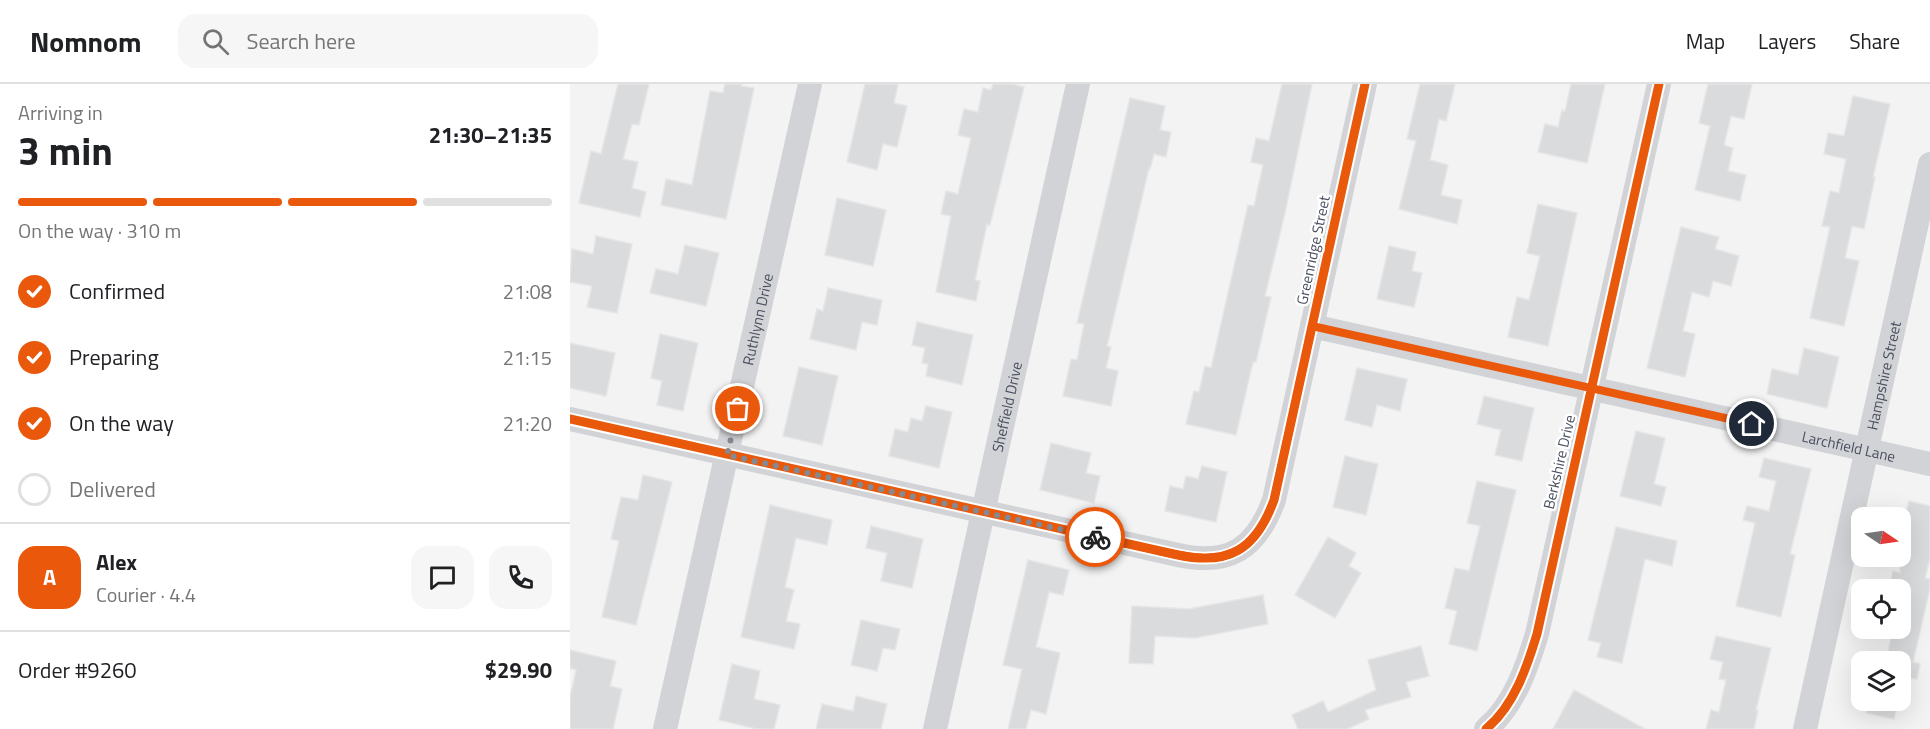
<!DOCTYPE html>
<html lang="en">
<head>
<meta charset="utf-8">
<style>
	:root { --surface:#fff; --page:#f6f6f6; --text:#202124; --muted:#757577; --line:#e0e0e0; --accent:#ea580c }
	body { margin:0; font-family:"Titillium Web",sans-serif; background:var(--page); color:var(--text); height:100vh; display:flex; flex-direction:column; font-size:22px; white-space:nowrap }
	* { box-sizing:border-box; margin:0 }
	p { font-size:20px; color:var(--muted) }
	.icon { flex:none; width:33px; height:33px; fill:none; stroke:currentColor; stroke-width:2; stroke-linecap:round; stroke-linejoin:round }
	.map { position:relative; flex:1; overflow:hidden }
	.details { display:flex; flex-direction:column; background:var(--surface); width:570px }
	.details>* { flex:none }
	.needle { width:39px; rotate:103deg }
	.buttons { position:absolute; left:1281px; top:423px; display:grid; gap:12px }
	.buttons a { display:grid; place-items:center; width:60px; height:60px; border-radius:12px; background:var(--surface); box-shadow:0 6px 24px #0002; font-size:30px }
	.pin { position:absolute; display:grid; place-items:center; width:51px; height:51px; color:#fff; margin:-26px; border:3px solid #fff; border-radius:50%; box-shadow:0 2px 6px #0007 }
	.courier { position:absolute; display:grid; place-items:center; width:60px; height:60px; margin:-30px; border:4px solid #ea580c; border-radius:50%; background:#fff; color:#222; box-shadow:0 2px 8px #0007 }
	.overview em { font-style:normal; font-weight:700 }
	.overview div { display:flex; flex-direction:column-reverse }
	.overview { display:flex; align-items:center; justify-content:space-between; height:102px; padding:0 18px }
	h1 { font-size:39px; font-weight:700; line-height:45px }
	.bar { display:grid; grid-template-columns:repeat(4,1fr); gap:9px 6px; align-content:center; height:72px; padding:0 18px }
	.bar i { height:8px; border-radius:4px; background:var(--line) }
	.bar .current { background:var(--accent) }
	.bar p { grid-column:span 4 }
	.line { display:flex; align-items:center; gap:15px; padding:0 18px; border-top:2px solid var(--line) }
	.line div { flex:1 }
	.round { display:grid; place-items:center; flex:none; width:63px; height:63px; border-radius:18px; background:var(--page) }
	ol { padding:0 18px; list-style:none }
	li { display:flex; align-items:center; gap:18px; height:66px }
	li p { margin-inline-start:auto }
	li .icon { padding:6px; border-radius:50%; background:var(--accent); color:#fff; stroke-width:4 }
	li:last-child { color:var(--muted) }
	li i { width:33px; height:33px; border:3px solid var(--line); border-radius:50% }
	header { display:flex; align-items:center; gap:36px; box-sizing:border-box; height:84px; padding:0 30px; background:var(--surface); border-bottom:2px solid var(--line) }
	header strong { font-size:28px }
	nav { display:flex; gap:33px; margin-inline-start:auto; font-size:21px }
	.search { width:420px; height:54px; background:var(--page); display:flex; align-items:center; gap:15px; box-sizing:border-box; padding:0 21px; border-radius:18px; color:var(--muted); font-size:22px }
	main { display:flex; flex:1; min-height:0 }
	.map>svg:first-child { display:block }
	.building { fill:#dadbdd; stroke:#e5e5e6; stroke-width:1.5 }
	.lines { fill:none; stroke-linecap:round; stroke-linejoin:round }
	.minor { stroke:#d2d3d6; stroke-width:24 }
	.cycleway-casing { stroke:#fff; stroke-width:13 }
	.cycleway { stroke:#e8590c; stroke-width:9 }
	.done { stroke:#858993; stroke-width:6; stroke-dasharray:0 10.8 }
	.route { stroke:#ea580c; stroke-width:8 }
	.labels { text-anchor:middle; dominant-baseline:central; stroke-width:5; stroke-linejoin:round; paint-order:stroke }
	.street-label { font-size:15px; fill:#4a5060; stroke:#fff }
</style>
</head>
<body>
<header>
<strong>Nomnom</strong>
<div class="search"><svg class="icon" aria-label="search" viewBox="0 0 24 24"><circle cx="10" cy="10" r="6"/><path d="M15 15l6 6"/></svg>Search here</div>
<nav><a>Map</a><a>Layers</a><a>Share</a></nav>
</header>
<main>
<section class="details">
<div class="overview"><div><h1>3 min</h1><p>Arriving in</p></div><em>21:30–21:35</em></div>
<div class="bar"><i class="current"></i><i class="current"></i><i class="current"></i><i></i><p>On the way · 310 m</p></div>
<ol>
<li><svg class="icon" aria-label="check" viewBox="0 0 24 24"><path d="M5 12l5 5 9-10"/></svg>Confirmed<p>21:08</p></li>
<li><svg class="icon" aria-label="check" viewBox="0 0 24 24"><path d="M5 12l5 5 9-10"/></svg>Preparing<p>21:15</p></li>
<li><svg class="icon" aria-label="check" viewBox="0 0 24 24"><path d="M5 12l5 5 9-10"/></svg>On the way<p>21:20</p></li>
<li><i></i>Delivered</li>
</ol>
<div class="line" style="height:108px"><b class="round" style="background:var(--accent);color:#fff">A</b><div><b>Alex</b><p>Courier · 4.4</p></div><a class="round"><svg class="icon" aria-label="chat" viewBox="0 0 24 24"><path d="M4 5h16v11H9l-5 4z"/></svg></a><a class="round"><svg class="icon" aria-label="phone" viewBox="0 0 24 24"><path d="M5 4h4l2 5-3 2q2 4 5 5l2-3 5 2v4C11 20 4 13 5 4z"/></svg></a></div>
<div class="line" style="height:78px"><div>Order #9260</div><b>$29.90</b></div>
</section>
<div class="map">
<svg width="1360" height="645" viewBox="0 0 1360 645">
	<rect width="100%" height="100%" fill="#f3f3f3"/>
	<path class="building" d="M48,0H79L69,41L62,40L53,75L68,78L62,104L76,108L70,133L9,119L21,67L31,70Z
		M155,0H172L171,2L184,4L156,135L91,121L96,95L122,101L140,7L153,9Z
		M295,0H328L324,19L337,22L327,63L313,60L307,86L277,78Z
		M423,0H442L454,3L420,141L417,140L405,196L410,197L406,217L366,208L381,132L371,130L376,107L388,110L401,54L388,51L394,25L408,28L413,4L421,6Z
		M712,0H742L715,129L695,212L701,213L686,278H683L666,351L616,340L624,307L629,308L635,282L641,284L678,121L684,122L693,81L681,78L686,54L699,57Z
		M850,0H885L876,37L869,35L860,76L878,81L871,111L892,116L887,140L829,125L846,57L837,55Z
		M1001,0H1035L1017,79L968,68L975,40L988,43L992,26L995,27Z
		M1138,0H1182L1174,35L1161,32L1154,61L1163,64L1158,87L1176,91L1170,117L1125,106L1140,42L1129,39Z
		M1283,12L1320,20L1303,93H1305L1294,145L1282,142L1275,174L1289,177L1274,242L1240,234L1260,143L1252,142L1260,107L1269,109L1276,75L1254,70L1258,49L1274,52Z
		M560,14L595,22L590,46L601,48L596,73L584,70L580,85L579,84L537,262L541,263L536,284L548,287L541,322L493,312L501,275L507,276L514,240L507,239Z
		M267,114L316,126L303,182L255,171Z
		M968,120L1007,129L978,262L938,253L947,213L959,216L970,172L957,169Z
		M1111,143L1149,153L1145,165L1169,172L1161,202L1143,197L1139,213L1122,208L1113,247L1125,250L1115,293L1077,284Z
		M26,152L62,160L47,229L17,223L22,202L0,198L2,165L23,170Z
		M115,161L149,169L136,222L80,209L86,185L108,190Z
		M819,162L846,168L842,187L852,189L844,223L807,215Z
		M258,204L312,216L307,241L292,238L286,266L240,255L247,225L253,227Z
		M347,238L403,251L392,301L356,292L358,280L352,279L355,264L342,261Z
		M90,250L128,259L113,327L87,321L92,297L81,294Z
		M0,259L45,269L36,312L0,304Z
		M1234,264L1269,273L1257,324L1197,310L1202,285L1228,291Z
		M229,283L268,292L252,361L213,352Z
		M787,284L837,295L830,327L807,321L802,343L775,336Z
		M914,312L964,324L952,377L925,371L931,346L907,340Z
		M356,322L382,328L369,384L319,372L325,345L338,348L341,334L352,337Z
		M1066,347L1095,354L1084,400L1096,403L1091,422L1050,412Z
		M481,359L521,369L516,389L530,392L524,419L470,406Z
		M775,372L808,380L796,431L763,423Z
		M1194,374L1241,385L1220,470L1225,471L1211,533L1166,522L1185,439L1173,436L1177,422L1199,427L1206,397L1189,393Z
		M632,382L657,388L646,438L595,427L600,402L613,405L616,392L628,395Z
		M73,391L102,398L66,541L32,533L49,457L41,455L51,413L68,416Z
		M907,397L946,406L907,567L879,560L887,527L875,524L885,484L899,487L910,442L897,439Z
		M1339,417L1360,422V474L1355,494L1360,495V504L1343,578L1350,580L1347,595L1339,594L1336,607L1330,606V578H1316L1323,544H1330V506H1319L1323,487L1330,489V452Z
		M200,421L262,436L257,461L226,454L215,503L224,506L216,537L230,540L224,565L171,553Z
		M301,442L353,455L342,504L311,497L317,469L296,464Z
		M1046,443L1107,457L1102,482L1075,475L1052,579L1027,573L1031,559L1018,556Z
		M758,453L786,469L779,482L791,489L765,534L725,511Z
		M458,476L499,486L493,511L479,508L466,563L490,569L476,630L461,626L456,645H438L452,585L433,581Z
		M693,511L698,540L625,554L585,552L583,580L559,579L562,522L619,525Z
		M291,536L330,545L325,566L313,564L307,587L281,581Z
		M1146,552L1201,564L1186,626H1188L1184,645H1136L1141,626L1149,628L1156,596L1149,595L1153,578L1140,575Z
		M851,562L859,592L836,598L841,613L795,626L799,635L777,645H728L722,631L753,617L758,628L806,606L798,576Z
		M0,566L46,577L40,602L52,605L43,645H0V614L6,586L0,584Z
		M162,580L190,587L184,615L210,621L204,645H187L149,636Z
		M1004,606L1075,645H983Z
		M286,612L317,620L311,645H246L252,620L283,627Z
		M1298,616H1328L1324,635L1296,629Z"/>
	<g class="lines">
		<g class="minor">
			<path id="s1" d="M742,242L1360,380"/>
			<path d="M0,335L608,471C659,482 686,465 704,416L795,0"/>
			<path id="s2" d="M95,645L240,0"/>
			<path id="s3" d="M365,645L508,0"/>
			<path d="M916,645C944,622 957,583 967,550L1089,0"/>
			<path id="s4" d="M1235,645L1360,80"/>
		</g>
		<g class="cycleway-casing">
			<path id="cycleway" d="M0,335L608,471C659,482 686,465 704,416L795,0
				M916,645C944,622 957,583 967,550L1089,0"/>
		</g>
		<use href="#cycleway" class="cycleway"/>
	</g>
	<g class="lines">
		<path class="done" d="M168,325L157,371L525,453"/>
		<path class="route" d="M525,453C546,457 567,462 589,467C647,480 681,480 704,416L742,242L1182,340"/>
	</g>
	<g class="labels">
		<g class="street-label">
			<text transform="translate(743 166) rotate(-78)">Greenridge Street</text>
			<text stroke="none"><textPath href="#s2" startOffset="420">Ruthlynn Drive</textPath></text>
			<text stroke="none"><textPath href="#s4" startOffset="362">Hampshire Street</textPath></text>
			<text stroke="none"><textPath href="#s3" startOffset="330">Sheffield Drive</textPath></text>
			<text stroke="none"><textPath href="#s1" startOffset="550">Larchfield Lane</textPath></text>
			<text transform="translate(989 378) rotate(-77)">Berkshire Drive</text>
		</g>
	</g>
</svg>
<div class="buttons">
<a><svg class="needle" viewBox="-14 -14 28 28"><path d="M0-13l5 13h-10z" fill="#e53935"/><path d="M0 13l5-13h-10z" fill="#757577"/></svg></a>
<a><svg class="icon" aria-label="locate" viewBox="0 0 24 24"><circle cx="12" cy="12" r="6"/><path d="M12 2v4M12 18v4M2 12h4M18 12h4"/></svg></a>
<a><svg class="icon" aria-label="layers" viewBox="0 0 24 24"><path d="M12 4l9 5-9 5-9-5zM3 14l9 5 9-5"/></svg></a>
</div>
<div class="pin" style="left:168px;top:325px;background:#ea580c"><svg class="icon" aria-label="bag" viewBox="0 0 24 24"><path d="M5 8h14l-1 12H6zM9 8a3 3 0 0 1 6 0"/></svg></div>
<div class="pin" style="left:1182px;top:340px;background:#1f2937"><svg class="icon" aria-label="home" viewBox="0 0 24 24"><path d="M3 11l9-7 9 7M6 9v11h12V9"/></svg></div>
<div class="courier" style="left:525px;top:453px"><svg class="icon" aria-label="bike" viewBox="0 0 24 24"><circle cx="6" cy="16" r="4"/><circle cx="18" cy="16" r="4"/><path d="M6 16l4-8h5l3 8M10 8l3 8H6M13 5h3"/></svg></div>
</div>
</main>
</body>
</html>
